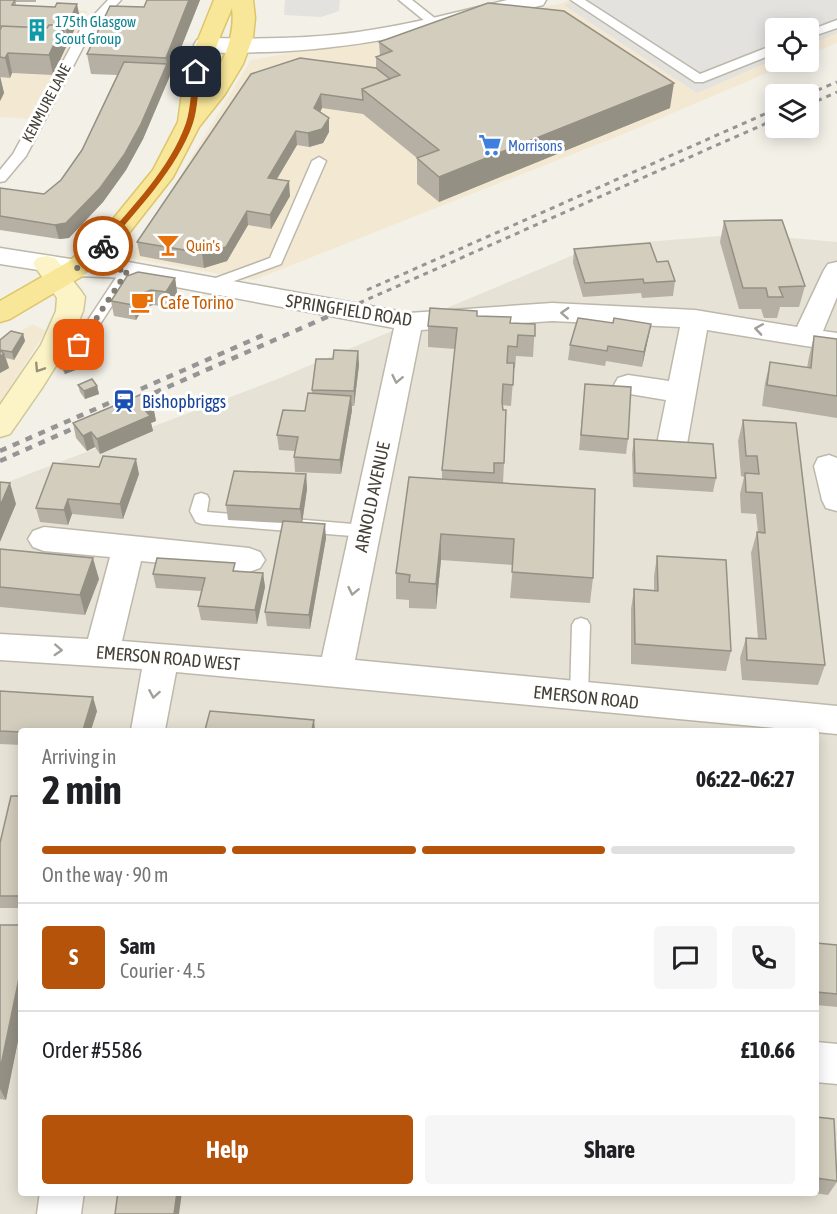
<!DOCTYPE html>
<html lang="en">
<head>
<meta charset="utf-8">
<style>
	:root { --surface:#fff; --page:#f6f6f6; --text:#202124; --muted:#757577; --line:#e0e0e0; --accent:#b45309 }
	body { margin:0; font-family:"Asap Condensed",sans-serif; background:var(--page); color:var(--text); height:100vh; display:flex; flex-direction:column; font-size:22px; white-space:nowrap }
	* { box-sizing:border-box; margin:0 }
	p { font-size:20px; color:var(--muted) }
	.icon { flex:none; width:33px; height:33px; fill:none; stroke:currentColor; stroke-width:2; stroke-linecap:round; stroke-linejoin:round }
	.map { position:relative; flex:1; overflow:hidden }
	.drawer { position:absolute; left:18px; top:728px; width:801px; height:468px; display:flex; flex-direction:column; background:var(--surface); border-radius:6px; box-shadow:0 3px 15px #0003 }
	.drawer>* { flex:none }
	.controls { position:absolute; left:765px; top:18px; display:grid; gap:12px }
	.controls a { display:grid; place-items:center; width:54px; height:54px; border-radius:6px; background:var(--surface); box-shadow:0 3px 15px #0003; font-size:30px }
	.pin { position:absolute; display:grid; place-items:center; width:51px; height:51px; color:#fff; margin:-26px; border-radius:12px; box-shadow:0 3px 9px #0006 }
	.courier { position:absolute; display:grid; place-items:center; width:60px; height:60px; margin:-30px; border:4px solid #b45309; border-radius:50%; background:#fff; color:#222; box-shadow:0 2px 8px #0007 }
	.summary em { font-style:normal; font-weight:700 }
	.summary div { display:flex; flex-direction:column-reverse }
	.summary { display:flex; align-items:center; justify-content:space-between; height:102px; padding:0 24px }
	h1 { font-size:39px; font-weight:700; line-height:45px }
	.bar { display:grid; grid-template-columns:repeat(4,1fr); gap:9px 6px; align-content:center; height:72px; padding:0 24px }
	.bar i { height:8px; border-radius:4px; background:var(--line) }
	.bar .on { background:var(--accent) }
	.bar p { grid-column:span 4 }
	.line { display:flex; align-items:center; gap:15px; padding:0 24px; border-top:2px solid var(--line) }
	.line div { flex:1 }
	.round { display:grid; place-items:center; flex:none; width:63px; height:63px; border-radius:6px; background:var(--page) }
	.button { display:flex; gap:12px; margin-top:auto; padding:12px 24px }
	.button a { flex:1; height:69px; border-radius:6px; background:var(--accent); color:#fff; font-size:24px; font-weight:700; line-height:69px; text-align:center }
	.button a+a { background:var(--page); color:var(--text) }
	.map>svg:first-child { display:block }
	.residential { fill:#e6e2d5; fill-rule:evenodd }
	.commercial { fill:#f3e9d3 }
	.parking { fill:#e3e2de }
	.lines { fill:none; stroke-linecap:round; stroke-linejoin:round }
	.lane-casing { stroke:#bdb8aa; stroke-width:3 }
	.street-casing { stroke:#bdb8aa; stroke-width:3 }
	.secondary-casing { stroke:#d0c798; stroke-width:3 }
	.primary-casing { stroke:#ddc66a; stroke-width:3 }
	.lane { fill:#fff; fill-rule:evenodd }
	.street { fill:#fff; fill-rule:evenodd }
	.secondary { fill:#fcf4c7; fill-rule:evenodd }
	.primary { fill:#f9e799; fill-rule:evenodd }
	.rail-far1 { stroke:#959595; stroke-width:3; stroke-dasharray:5 5; stroke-linecap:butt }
	.rail { stroke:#959595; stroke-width:4.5; stroke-dasharray:7 7; stroke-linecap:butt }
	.wall { fill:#b5b0a3 }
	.shaded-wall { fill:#949084 }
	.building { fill:#d3cdbd; stroke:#949084; stroke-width:1.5 }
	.oneway { stroke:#a2a09a }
	.oneway2 { stroke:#979277 }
	.route { fill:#b45309 }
	.done { stroke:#827e74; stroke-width:6; stroke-dasharray:0 10.8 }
	.labels { text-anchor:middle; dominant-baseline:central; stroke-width:6; stroke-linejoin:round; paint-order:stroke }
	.far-culture-label { font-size:15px; fill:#0d838f; stroke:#fff; text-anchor:start }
	.far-street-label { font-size:15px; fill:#454136; stroke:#fff }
	.far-shop-label { font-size:15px; fill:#366cbe; stroke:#fff; text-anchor:start }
	.far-food-label { font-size:15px; fill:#c56008; stroke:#fff; text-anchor:start }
	.food-label { font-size:18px; fill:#c56008; stroke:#fff; text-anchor:start }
	.street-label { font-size:18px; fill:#454136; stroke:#fff }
	.transit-label { font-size:18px; fill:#164399; stroke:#fff; text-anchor:start }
</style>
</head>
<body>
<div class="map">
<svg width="837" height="1214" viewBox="0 0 837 1214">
	<rect width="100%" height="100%" fill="#f2f0e7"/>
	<path class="residential" d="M745,234L837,242V1214H0V485L275,380L595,246ZM21,730H816V1192H21Z"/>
	<path class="commercial" d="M568,0H837V43L809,55L808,28H776V62H793L626,133L254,280L130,258L251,60L559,4Z
		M0,8L88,11L31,119L0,117Z
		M33,324L46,331L0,403V343Z"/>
	<path class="parking" d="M285,0H340L339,11L321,17L284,15Z
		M578,0H837V33L809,45L808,28H776L775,59L697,93L564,5Z"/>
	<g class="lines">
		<g class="lane-casing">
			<path id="lane" d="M108,0H121L91,32L26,156L5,181L0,182V170L13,154L80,30Z
				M399,0H412L441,23L435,27L431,26Z
				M571,0H585L700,74L776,44V53L703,82H695Z
				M837,20V28L808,38V31Z
				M319,157L326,161L281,264L212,289H202L200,286L202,283L270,258L312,161Z
				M128,266L135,270L75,363H65L62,359L65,355L123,267Z
				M201,493L207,495L209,499L207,512L365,525L371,527L374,531L371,535L365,537L202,524L196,522L190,511L195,495Z
				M581,618L587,620L590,625L588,697L586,702L579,705L572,702L570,697L572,625L575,620Z"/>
		</g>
		<g class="street-casing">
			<path id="street" d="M507,0H546L543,5C451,27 361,49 266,52C244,52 219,55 197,50L194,45L197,40L205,38C256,39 307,39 358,32C408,25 458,12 507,0Z
				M0,248L77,260L128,262L409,313L552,303L695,310L797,327L824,270L828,264L837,262V297L823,331L837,333V351L707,330L687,444L683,451L672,454L661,451L657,444L666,400L618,392L614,385L618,378L628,375L669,381L680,327L552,321L421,330L355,660L837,706V734L816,732V730H796L176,672L165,730H131L142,669L0,660V634L88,639L110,557L44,551L33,547L28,539L33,531L44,527L249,548L260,552L265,560L260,568L249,572L141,561L122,641L322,657L394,328L128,278L77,276L0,264Z
				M829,455L837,458V511L826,508L822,500L814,466L818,458Z
				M816,1042L837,1044V1084L816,1082Z
				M40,1192H84L81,1214H37Z"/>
		</g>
		<g class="secondary-casing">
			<path id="secondary" d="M46,256L55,258L81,291L85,297L83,311L69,345L42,388L10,434L0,437V405L41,345L56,311L57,298L33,264L37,258Z"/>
		</g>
		<g class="primary-casing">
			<path id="primary" d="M214,0H253L255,18L253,37L243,64L225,94L199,127L173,177L118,247L86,274L10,319L0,322V301L68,262L100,235L153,170L178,122L185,72ZM232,8C236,37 222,65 206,89C209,60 221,34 232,8Z"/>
		</g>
		<use href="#lane" class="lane"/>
		<use href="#street" class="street"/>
		<use href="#secondary" class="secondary"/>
		<use href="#primary" class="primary"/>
		<path class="rail-far1" d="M808,94L837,82
			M808,105L837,92
			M367,290L776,109
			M341,311L776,119"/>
		<path class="rail" d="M129,404L345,309
			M0,451L268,333
			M0,461L90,421"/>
	</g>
	<path class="wall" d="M0,0H36V2H16V5L80,18L68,43H67V45L53,75L12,73L10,78L0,77L4,93L0,101Z
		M147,0H200L169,78L143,139L126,170L103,202L69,238L59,239L0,230V188L44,194L61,180L82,150L117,75L91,74L87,54L144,7Z
		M379,42L670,108L439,202L417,184V158L363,114L322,108L320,112L329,118V132L323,143L309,147L297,145L277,179L290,196L271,229L248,225L227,261L204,268L140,256L137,242L251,74L376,68V57L380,56Z
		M724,221L805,286L799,307H780L777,318H764L761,309H739L720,242Z
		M574,249L657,262L675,281L673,296L642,298L641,293L583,297L573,263Z
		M175,278L177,292L169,307L153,305L143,308L136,320L114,316L111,301Z
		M477,316L510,323L535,324L533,357L516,356L515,368H514L511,406L502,405L504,463L503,483L593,578L590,603L510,598L513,565L441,560L436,609L409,608V600L396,599V573L442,479V470L455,349L428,347V326Z
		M613,323L651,324L642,367L606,361L605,366L568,360L570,345Z
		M23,334L25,341L14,360L6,358L9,368L0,373V340Z
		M814,336L837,339V418L762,406L765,383L770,362L807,368L809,357Z
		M358,351L359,365L354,406H352V410L341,474L295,472L294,457L295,451L279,450L277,435L305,411L312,393V390L333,359Z
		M58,359L86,366L65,374L60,366Z
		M585,384L628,439L626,454L579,450Z
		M78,385L97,386L99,394L85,399L80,392Z
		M153,406L156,421L151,423L153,431L100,454L95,447L87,451L76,438L73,423Z
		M743,420L796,423L825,665L818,685L742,680L740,658L746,638L758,639L751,553L757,532H758L756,514L741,513L740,494L744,477L741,476L738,441Z
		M634,439L716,478L713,492L633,487L632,454Z
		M139,474L123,519L72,514L68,525L40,522L36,508Z
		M306,474L307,489L302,522L326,538L310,629L267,626L265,612L283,523L228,520L226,505Z
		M0,549L99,579L85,615L0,607Z
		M657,556L731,651L726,671L631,664V609L634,589L654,590V576Z
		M236,572L263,573L265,587L257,624L201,620L198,606L201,591L156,588L153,574Z
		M0,691L97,711L91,730H21V745L0,744Z
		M21,796V908H0V843Z
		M0,925H21V1026L6,1100L0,1099Z
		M816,943L837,945V1007L816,1005Z
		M816,1117L837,1173V1182L828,1195L807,1192H816Z"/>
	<path class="shaded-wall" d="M189,0H200L169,78L143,139L126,170L103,202L69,238L59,239L55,225L167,64L166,58Z
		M77,4L80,18L68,43L66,29Z
		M63,25L67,45L53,75L49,55Z
		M8,53L12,73L10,78L5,58Z
		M0,76L4,93L0,101Z
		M674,83L670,108L439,202V177Z
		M321,94L322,108L315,122L314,108Z
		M329,118V132L323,143L309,147L308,133Z
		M296,131L297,145L269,192L268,178Z
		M289,181L290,196L271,229L270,215Z
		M247,211L248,225L227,261L204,268L202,253Z
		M175,278L177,292L169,307L166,292Z
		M151,290L153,305L143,308L136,320L133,305L140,294Z
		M651,324L648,339L642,367L644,352Z
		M23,334L25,341L14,360L12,352Z
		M358,351L359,365L354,406V391Z
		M4,354L9,368L0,373V356Z
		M84,359L86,366L65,374L63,367Z
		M97,386L99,394L85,399L84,391Z
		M351,396L352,410L341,474L340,460Z
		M153,406L156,421L151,423L153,431L100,454L97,439L145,410Z
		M91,432L95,447L87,451L83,436Z
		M136,459L139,474L123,519L120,504Z
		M306,474L307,489L302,524L300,509Z
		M10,483L16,504L0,542V506Z
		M68,499L72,514L68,525L64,510Z
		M325,524L326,538L310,629L309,615Z
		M441,534V560L436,609V584Z
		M93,558L99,579L85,615L80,595Z
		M263,573L265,587L257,624L255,610Z
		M93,697L97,711L91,730H83Z
		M314,720L315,730H312Z
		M21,969V1026L6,1100L0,1089V1070Z
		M177,1192H182L179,1214H174Z"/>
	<path class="building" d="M0,0H15L12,5L55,7L57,3L77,4L66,29H64L63,25H49L47,28L0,26Z
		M147,0H189L166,58L87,54L110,6L144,7Z
		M488,3L564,11L674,83L439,177L417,158L439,150L362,89L400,75L376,57L392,51L379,42Z
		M49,25H63L49,55L8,53L5,58L0,57V30L2,26L47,28Z
		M300,58L376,68L390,79L362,89L363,100L321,94L314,108L329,118L322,129L308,133L296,131L268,178L289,181L270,215L247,211L226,247L202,253L137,242L251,74Z
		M124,62L167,64L141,124L124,155L100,188L66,223L55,225L0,216V188L44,194L61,180L82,150Z
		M782,220L805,286L779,287L783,297H768L766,288H743L724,221Z
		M650,243L657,262L668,261L675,281L644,283L643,279L585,283L574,249Z
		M138,272L175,278L166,292L151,290L140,294L133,305L111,301L127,276Z
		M430,308L477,311V316L511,317L510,323L535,324V336L518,335L517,347L508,346L507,363H514L513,385L503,384L502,402L503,410H506L504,463H494V473L442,470L457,328L428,326Z
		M578,318L613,323L614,318L651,324L644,352L608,346L607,351L570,345Z
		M11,331L23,334L12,352L0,350V340Z
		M814,336L837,339V396L767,385L770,362L811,368Z
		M0,350L4,354L0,356Z
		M334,350L358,351L354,391L312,390L316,359H333Z
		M79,352L84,359L63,367L58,359Z
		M92,379L97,386L84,391L78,385Z
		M585,384L631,387L628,439L581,435Z
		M308,393L351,396L340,460L294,457L298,437L277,435L283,410L305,411Z
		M142,394L153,406L145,410L150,416L97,439L91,432L83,436L73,423Z
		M743,420L796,423L825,665L747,660L746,638L766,639L757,532L765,533L762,493L746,492L745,473L759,474L757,456H746Z
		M634,439L713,444L716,478L635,473Z
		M103,456L136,459L120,504L68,499L64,510L36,508L53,463L99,467Z
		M234,471L306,474L300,509L226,505Z
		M409,477L595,489L593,578L512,572L514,539L441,534L436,584L409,582L410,575L396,573Z
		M0,482L10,483L0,506Z
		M283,521L325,524L309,615L265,612Z
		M0,549L93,558L80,595L0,587Z
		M657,556L726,560L731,651L635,644L634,589L658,591Z
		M157,558L235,563L233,571L263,573L255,610L198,606L205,578L153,574Z
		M0,691L93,697L83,730H21V732L0,731Z
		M210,711L314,720L312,730H205Z
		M11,796H21V896H0V843Z
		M0,925H21V969L0,1070Z
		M816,943L837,945V994L816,992Z
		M816,1117L834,1119L837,1181L816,1178Z
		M118,1192H177L174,1214H115Z"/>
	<defs><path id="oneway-chevron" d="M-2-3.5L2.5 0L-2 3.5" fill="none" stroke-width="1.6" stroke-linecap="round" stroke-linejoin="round" transform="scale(1.5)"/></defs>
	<g class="oneway">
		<use href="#oneway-chevron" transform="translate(565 313) rotate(-177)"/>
		<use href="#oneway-chevron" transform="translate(759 329) rotate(-171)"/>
		<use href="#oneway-chevron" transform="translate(397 379) rotate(102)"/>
		<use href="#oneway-chevron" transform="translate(353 591) rotate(102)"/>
		<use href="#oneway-chevron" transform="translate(58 650) rotate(3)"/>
		<use href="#oneway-chevron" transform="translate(154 694) rotate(100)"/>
	</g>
	<use class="oneway2" href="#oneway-chevron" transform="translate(39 368) rotate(123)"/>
	<path class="route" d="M196,70L200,72C198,88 198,108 193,123C178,168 136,211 106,247H100V244C131,208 170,169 186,123C191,108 191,88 193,72Z"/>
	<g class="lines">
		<path class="done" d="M79,345L128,270L77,268L103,246"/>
	</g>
	<defs>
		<g id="building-bare" transform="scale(1.8)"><path d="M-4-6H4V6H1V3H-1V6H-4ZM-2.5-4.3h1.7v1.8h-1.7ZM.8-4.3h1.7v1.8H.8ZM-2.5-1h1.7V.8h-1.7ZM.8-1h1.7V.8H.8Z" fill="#0f9aa8" stroke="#fff" stroke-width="2.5" paint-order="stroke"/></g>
		<g id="supermarket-bare" transform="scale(1.8)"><path d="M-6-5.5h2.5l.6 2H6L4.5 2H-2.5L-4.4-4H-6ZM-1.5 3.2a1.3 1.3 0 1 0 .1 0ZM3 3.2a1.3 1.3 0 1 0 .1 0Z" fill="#3f7fe0" stroke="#fff" stroke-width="2.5" paint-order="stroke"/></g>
		<g id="bar-bare" transform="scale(1.8)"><path d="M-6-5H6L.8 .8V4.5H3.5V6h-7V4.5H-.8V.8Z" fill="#e8710a" stroke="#fff" stroke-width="2.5" paint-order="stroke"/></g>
		<g id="cafe-bare" transform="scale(1.8)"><path d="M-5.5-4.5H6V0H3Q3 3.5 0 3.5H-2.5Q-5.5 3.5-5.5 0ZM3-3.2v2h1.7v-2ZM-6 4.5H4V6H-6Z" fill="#e8710a" stroke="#fff" stroke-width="2.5" paint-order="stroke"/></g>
		<g id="station-bare" transform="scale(1.8)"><path d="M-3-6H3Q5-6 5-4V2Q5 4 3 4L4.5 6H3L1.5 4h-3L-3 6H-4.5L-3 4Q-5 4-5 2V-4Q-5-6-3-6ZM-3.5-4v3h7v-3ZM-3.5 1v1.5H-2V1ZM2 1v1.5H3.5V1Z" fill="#1a4fb4" stroke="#fff" stroke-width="2.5" paint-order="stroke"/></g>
	</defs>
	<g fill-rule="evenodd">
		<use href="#building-bare" x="37" y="30"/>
		<use href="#supermarket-bare" x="490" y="145"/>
		<use href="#bar-bare" x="168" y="245"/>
		<use href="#cafe-bare" x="142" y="302"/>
		<use href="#station-bare" x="124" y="401"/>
	</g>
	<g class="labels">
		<g class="far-culture-label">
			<text x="55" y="21">175th Glasgow<tspan x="55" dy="17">Scout Group</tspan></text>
		</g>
		<g class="far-street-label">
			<text transform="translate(46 103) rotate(-62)">KENMURE LANE</text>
		</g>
		<g class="far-shop-label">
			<text x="508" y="145">Morrisons</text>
		</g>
		<g class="far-food-label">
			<text x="186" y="245">Quin's</text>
		</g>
		<g class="food-label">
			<text x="160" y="302">Cafe Torino</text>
		</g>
		<g class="street-label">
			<text transform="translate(349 310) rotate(9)">SPRINGFIELD ROAD</text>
			<text transform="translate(372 497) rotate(-78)">ARNOLD AVENUE</text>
			<text transform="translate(168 658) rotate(5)">EMERSON ROAD WEST</text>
			<text transform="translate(586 697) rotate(6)">EMERSON ROAD</text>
		</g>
		<g class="transit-label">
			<text x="142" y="401">Bishopbriggs</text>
		</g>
	</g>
</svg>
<div class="controls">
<a><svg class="icon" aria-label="locate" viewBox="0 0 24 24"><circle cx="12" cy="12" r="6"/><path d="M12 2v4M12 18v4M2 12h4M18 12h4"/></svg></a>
<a><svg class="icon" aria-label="layers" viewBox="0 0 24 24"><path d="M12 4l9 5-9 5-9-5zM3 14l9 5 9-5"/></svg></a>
</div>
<div class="pin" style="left:79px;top:345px;background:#ea580c"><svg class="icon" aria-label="bag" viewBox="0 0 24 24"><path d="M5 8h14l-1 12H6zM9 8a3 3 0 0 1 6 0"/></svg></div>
<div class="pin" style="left:196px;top:72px;background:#1f2937"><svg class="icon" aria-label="home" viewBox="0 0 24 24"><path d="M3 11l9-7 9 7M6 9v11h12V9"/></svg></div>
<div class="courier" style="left:103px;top:246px"><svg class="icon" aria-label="bike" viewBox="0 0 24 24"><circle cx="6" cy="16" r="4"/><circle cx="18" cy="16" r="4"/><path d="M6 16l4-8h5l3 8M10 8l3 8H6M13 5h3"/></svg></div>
<section class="drawer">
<div class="summary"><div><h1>2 min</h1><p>Arriving in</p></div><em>06:22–06:27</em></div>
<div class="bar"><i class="on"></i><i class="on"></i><i class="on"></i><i></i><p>On the way · 90 m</p></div>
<div class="line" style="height:108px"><b class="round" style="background:var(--accent);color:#fff">S</b><div><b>Sam</b><p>Courier · 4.5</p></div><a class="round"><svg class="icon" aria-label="chat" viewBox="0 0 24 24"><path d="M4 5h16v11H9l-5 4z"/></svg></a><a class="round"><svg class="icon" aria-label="phone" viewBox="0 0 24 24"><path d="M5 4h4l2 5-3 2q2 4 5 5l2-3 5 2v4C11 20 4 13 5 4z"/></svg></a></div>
<div class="line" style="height:78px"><div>Order #5586</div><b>£10.66</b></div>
<div class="button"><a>Help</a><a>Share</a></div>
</section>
</div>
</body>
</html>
